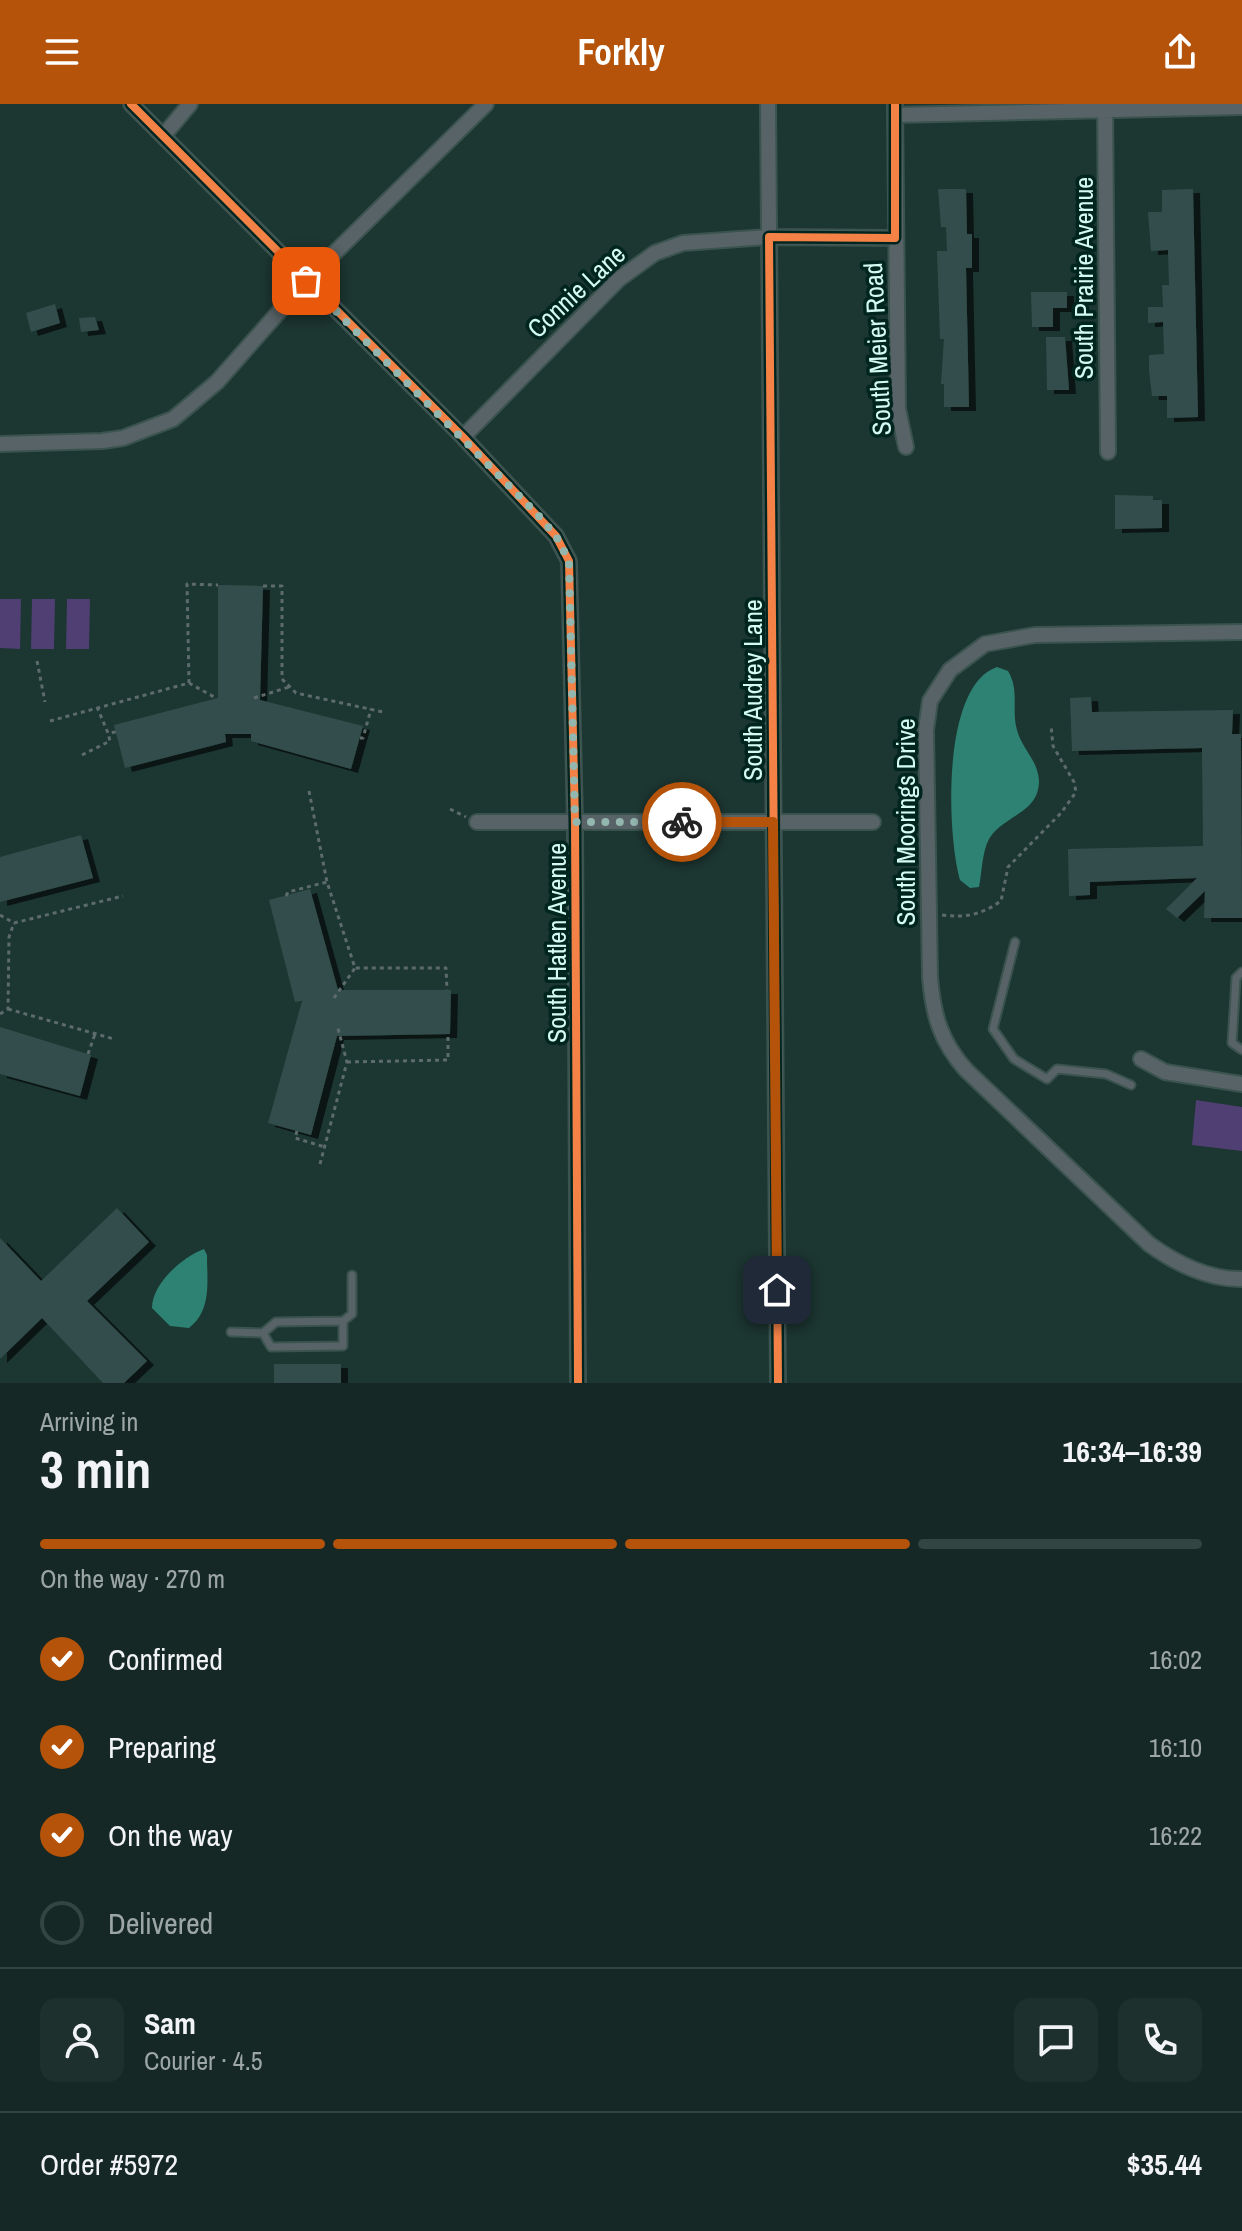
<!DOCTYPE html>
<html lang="en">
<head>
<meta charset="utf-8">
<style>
	:root { --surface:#152825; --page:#1e302d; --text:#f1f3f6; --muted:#9da6a7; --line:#344442; --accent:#b45309 }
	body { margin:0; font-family:"Archivo Narrow",sans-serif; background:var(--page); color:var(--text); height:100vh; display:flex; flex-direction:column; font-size:30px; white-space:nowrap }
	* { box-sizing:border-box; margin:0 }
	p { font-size:26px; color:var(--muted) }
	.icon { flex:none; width:44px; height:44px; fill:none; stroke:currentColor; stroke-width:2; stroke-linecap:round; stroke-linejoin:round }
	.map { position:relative; height:1279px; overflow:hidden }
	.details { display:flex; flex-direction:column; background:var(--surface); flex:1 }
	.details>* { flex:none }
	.pin { position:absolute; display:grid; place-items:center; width:68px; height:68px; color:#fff; margin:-34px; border-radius:16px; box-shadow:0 4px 12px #0006 }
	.courier { position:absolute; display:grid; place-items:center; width:80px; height:80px; margin:-40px; border:6px solid #b45309; border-radius:50%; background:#fff; color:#222; box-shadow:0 2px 10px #0007 }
	.headline em { font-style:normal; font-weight:700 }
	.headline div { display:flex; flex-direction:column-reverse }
	.headline { display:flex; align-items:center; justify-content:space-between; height:136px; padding:0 40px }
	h1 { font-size:52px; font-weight:700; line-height:60px }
	.bar { display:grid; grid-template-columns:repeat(4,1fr); gap:12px 8px; align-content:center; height:96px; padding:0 40px }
	.bar i { height:10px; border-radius:6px; background:var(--line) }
	.bar .current { background:var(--accent) }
	.bar p { grid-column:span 4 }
	.line { display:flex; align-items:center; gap:20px; padding:0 40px; border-top:2px solid var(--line) }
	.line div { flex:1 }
	.round { display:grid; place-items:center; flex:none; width:84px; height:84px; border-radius:16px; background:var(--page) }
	ol { padding:0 40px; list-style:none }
	li { display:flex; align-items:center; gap:24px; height:88px }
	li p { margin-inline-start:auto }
	li .icon { padding:8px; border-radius:50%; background:var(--accent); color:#fff; stroke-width:4 }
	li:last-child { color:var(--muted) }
	li i { width:44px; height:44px; border:4px solid var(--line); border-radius:50% }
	header { display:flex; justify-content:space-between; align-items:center; height:104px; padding:0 40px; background:var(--accent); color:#fff; font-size:36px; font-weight:700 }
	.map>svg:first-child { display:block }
	.green { fill:#4f3f73 }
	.water { fill:#2d8273 }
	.building { fill:#334e4c; filter:url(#shadow) }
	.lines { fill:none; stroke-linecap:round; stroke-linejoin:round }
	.lane-casing { stroke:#3b534e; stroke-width:11 }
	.street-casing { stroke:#3b534e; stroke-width:18 }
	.path { stroke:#5d6b6c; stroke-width:3; stroke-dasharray:4 4; stroke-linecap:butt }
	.lane { stroke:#586367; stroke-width:7 }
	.street { stroke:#586367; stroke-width:14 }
	.cycleway-casing { stroke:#00251f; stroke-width:13 }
	.cycleway { stroke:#f48246; stroke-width:8 }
	.done { stroke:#93b6ae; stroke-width:8; stroke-dasharray:0 14.4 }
	.route { stroke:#b45309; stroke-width:10 }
	.labels { text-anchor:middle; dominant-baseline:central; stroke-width:7; stroke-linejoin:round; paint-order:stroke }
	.street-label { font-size:26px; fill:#d3fbf2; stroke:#00251f }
</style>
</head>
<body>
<header><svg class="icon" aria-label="menu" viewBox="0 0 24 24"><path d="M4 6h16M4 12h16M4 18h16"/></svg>Forkly<svg class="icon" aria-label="share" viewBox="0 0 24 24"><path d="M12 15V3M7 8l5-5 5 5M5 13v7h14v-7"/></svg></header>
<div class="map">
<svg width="1242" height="1279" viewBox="0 0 1242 1279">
	<defs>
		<filter id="shadow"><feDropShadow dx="7" dy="4" stdDeviation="0" flood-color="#0009"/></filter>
	</defs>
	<rect width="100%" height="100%" fill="#1c3631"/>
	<path class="green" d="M0,495H21L20,545L0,544Z
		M32,495H55L54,545H31Z
		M67,495H90L89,545H66Z
		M1196,996L1242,1003V1047L1192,1041Z"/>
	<path class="water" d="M997,563L1008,567C1020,587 1011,605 1017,626C1022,645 1038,656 1039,677C1039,710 1003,711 989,735C982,748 982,768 979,783L970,784L960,776C947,730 941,582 997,563Z
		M204,1145L207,1151C207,1178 212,1206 189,1224L170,1222L152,1204C152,1180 182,1153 204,1145Z"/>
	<path class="building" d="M938,85H966L967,130H972V164H966L969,303H944V280H941L944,235H940L937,147H947L946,123H941Z
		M1193,85L1198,313L1167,314V292H1152L1149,266V251L1164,250L1163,218L1148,219V203H1163L1162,181H1169L1168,146L1151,147L1148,108H1162V86Z
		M1031,188H1067V204H1053V223H1032Z
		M55,200L60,219L31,228L26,209Z
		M95,213L99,226L81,228L79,214Z
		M1046,233H1065L1069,286H1047Z
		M1115,391L1153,392V396H1162V424L1115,425Z
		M218,481L263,482L260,596L363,622L351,665L251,637V630H225L226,638L125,664L114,621L218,594Z
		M1091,593L1092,608L1233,606L1232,630H1241L1242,814H1204L1205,787L1177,814L1166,805L1197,774L1090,778V791L1069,792L1068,745L1203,742L1202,644L1072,647L1070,594Z
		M81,731L93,774L0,798V753Z
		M310,785L338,886H451L450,930L337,932L311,1031L268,1019L302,897L295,898L269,796Z
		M0,923L91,951L80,992L0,970Z
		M117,1104L149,1138L87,1197L147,1257L124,1279H103L42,1214L0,1255V1134L41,1177Z
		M274,1260H341V1279H274Z"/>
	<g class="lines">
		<g class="lane-casing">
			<path id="lane" d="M1015,838L993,925L1014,955L1047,975L1057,965L1106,970L1131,981
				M1242,868L1236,874L1232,939L1242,946
				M343,1217L352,1210V1171
				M231,1228L263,1229L271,1243L343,1242V1217L276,1218L263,1229"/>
		</g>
		<g class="street-casing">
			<path id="street" d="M131,0L463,333L556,432L569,457L575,718L578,1279
				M768,0L778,1279
				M895,0L898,305L906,343
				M1105,0L1108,348
				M895,11L1242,3
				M164,31L190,0
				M463,333L619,175L655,149L683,139L769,133L895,134
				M0,340L102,337L123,334L173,315L217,278L306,177L486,0
				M1242,528L1035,531L985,540L950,566L930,597L926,626L930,873C933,910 940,937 966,966L1149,1140C1175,1159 1209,1176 1242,1175
				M477,718H873
				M1141,955L1165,968L1242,980"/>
		</g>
		<path class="path" d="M263,482H282V575L296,589L383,608
			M37,557L45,598
			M189,579L216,594
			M254,594L289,583
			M97,603L108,629L116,628
			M50,617L189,579L187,480L218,481
			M360,634H363L371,605
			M82,651L110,637L108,629
			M309,687L327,778L355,864H446L447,886
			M450,705L466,713
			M286,792L288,788L327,778
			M0,811L14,819L123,792
			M942,811C965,814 981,811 1001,797L1008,763L1061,709L1076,688L1074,678L1053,642L1051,622
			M334,894L355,864
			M8,905L114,935
			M0,910L8,905L9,833L14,819
			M88,950L95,930
			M347,958L448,956V930
			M297,1027L295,1034L325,1043
			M320,1060L347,958L337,921"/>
		<use href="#lane" class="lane"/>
		<use href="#street" class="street"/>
		<g class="cycleway-casing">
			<path id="cycleway" d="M131,0L463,333L556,432L569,457L575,718L578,1279
				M778,1279L769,133L895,134V0"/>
		</g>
		<use href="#cycleway" class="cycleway"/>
	</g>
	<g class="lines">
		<path class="done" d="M306,177L537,410L556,432L569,457L575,718H682"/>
		<path class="route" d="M682,718H773L777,1186"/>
	</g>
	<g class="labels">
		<g class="street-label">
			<text transform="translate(1083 174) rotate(-90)">South Prairie Avenue</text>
			<text transform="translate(576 187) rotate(-43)">Connie Lane</text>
			<text transform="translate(877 245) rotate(-93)">South Meier Road</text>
			<text transform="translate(752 586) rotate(-90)">South Audrey Lane</text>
			<text transform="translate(905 718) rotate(-90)">South Moorings Drive</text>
			<text transform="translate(556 839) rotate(-90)">South Hatlen Avenue</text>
		</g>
	</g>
</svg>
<div class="pin" style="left:306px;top:177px;background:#ea580c"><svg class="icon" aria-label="bag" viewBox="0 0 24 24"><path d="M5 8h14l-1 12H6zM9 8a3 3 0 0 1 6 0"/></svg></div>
<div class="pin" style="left:777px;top:1186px;background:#1f2937"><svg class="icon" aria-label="home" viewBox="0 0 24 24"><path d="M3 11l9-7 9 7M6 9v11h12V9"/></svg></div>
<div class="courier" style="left:682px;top:718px"><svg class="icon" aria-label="bike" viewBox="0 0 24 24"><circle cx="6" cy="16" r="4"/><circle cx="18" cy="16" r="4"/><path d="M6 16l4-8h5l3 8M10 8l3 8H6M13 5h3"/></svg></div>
</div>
<section class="details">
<div class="headline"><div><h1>3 min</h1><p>Arriving in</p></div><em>16:34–16:39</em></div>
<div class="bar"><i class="current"></i><i class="current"></i><i class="current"></i><i></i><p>On the way · 270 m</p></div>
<ol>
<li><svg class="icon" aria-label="check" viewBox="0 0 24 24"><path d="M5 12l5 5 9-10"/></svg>Confirmed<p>16:02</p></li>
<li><svg class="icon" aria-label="check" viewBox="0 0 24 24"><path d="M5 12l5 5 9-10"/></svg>Preparing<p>16:10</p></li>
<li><svg class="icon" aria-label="check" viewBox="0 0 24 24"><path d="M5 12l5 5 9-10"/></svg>On the way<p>16:22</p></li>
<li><i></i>Delivered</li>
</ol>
<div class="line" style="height:144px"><a class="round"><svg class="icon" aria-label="person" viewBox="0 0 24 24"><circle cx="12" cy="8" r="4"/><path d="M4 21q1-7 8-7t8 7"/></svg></a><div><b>Sam</b><p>Courier · 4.5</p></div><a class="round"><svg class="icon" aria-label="chat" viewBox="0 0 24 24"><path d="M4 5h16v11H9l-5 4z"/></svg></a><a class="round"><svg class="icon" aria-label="phone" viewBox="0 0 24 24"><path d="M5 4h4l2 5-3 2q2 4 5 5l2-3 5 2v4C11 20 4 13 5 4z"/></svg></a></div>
<div class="line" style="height:104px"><div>Order #5972</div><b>$35.44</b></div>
</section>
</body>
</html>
